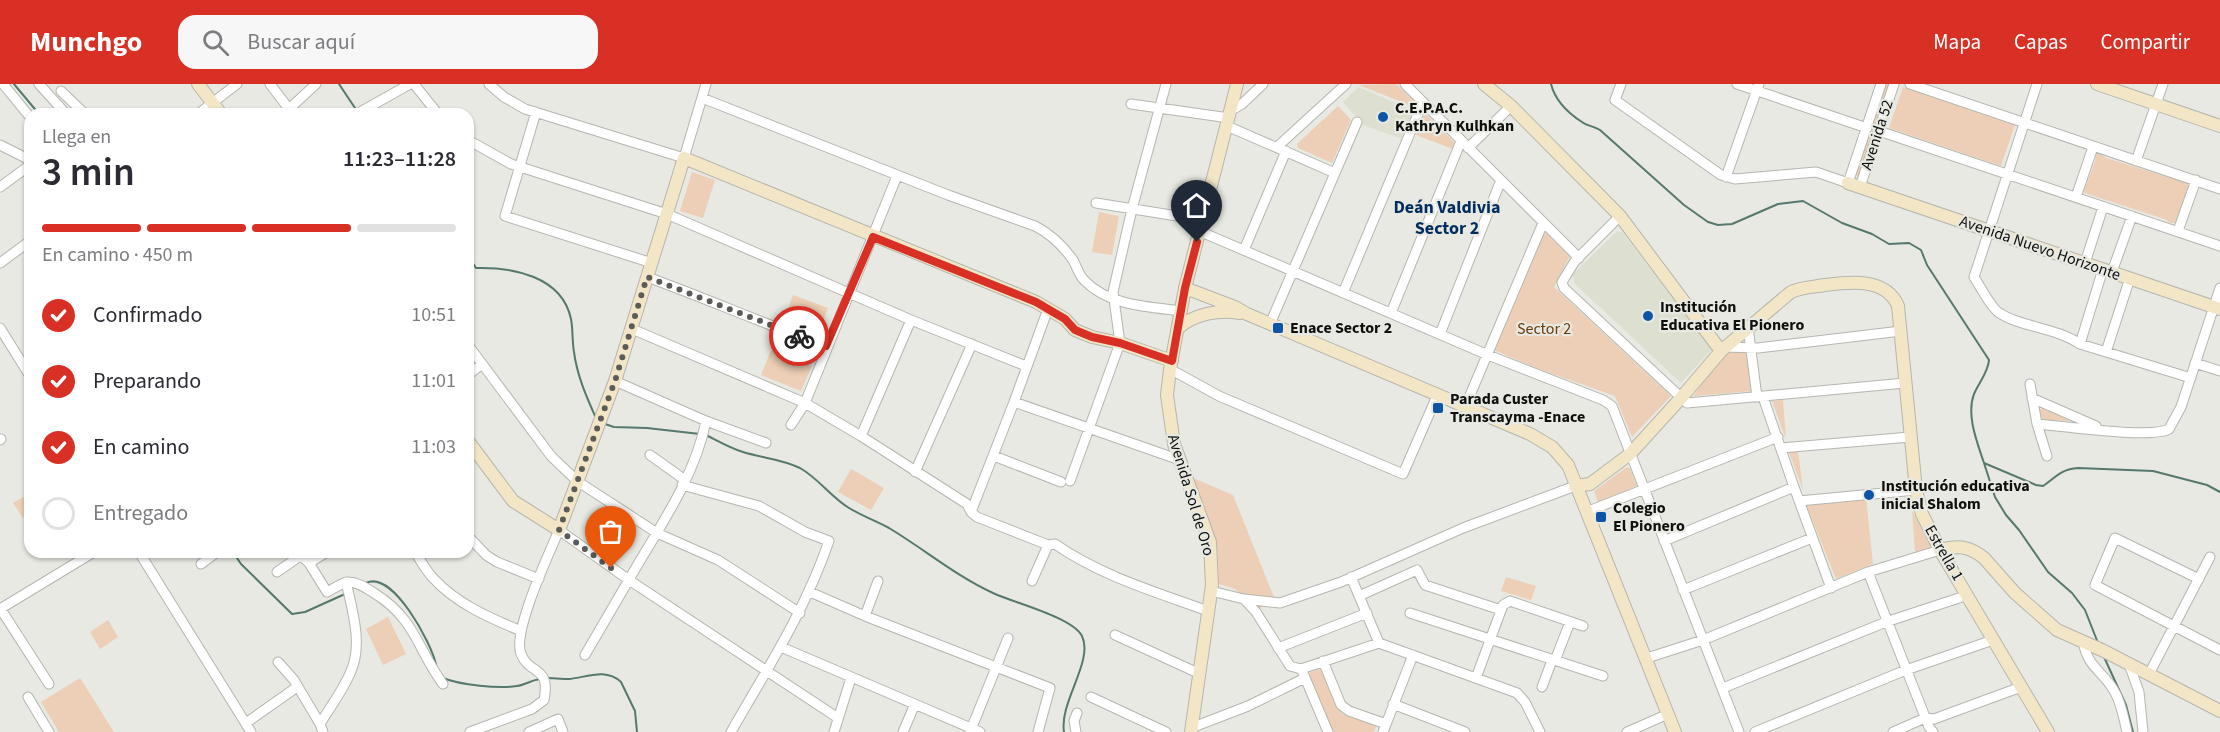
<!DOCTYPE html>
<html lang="es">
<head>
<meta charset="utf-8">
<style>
	:root { --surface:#fff; --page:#f7f7f7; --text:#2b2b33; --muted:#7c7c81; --line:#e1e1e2; --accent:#d93025 }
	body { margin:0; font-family:"Source Sans 3",sans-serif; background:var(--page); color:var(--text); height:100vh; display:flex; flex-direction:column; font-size:22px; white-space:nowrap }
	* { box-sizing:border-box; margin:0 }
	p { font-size:20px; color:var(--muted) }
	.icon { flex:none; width:33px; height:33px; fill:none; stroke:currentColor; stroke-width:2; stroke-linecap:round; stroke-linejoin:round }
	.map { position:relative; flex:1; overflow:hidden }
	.sheet { position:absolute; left:24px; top:24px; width:450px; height:450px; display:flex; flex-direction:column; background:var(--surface); border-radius:18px; box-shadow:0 2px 4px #0004 }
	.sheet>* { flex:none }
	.pin { position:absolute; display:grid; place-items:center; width:51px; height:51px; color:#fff; margin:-62px -26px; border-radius:50% 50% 50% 0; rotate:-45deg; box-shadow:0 0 6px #0007 }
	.pin .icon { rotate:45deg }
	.courier { position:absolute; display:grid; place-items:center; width:60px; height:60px; margin:-30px; border:4px solid #d93025; border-radius:50%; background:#fff; color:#222; box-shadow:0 2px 8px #0007 }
	.summary em { font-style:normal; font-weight:600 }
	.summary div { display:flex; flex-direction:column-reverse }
	.summary { display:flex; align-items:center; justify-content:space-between; height:102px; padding:0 18px }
	h1 { font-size:39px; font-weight:600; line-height:45px }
	.bar { display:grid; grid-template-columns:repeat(4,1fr); gap:9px 6px; align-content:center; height:72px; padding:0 18px }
	.bar i { height:8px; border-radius:4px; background:var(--line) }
	.bar .current { background:var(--accent) }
	.bar p { grid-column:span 4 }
	ol { padding:0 18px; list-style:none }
	li { display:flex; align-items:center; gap:18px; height:66px }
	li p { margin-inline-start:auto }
	li .icon { padding:6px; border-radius:50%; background:var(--accent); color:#fff; stroke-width:4 }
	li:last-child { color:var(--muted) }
	li i { width:33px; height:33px; border:3px solid var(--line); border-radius:50% }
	header { display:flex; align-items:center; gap:36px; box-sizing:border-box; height:84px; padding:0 30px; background:var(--accent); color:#fff }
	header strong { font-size:28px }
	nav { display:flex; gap:33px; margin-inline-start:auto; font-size:21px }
	.search { width:420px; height:54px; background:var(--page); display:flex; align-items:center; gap:15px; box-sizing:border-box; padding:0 21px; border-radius:18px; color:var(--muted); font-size:22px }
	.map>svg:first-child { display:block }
	.built { fill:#dde0d1 }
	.green { fill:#eccfb6 }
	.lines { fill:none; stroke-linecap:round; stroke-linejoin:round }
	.stream { stroke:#56796d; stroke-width:2 }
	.street-casing { stroke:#b5b6af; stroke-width:11 }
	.secondary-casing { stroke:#b5b6af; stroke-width:14 }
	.street { stroke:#fff; stroke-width:9 }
	.secondary { stroke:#f2e6c6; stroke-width:12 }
	.done { stroke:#5b5c58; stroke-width:6; stroke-dasharray:0 10.8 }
	.route { stroke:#d93025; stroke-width:8 }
	.poi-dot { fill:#0e56a5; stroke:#e7e9e2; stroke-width:2 }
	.labels { text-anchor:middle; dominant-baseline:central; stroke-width:4.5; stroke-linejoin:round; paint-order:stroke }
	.poi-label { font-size:16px; font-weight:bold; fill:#0f100d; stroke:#e7e9e2; text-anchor:start }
	.street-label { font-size:16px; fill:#0f100d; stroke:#e7e9e2 }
	.park-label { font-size:16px; fill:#683a07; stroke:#e7e9e2 }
	.neighbourhood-label { font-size:18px; font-weight:bold; fill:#012d5f; stroke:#e7e9e2 }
</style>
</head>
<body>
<header>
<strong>Munchgo</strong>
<div class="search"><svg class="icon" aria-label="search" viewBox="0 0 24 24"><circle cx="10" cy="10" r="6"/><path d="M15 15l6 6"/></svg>Buscar aquí</div>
<nav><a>Mapa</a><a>Capas</a><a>Compartir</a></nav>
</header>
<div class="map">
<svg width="2220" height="648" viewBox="0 0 2220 648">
	<rect width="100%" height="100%" fill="#e7e9e2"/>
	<path class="built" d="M1358,3L1413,26L1402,55L1363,41L1343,18Z
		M1617,147L1622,148L1712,265L1681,299L1574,199L1573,190Z"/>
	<path class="green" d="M1396,0L1416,19L1414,23L1359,1Z
		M1886,0H1890L1874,48L1870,47Z
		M1903,3L2015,41L2001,82L1889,44Z
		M1338,22L1351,36L1332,79L1298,64L1297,60Z
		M1425,29L1455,59L1453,65L1416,51Z
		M1869,50L1873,51L1859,93L1855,91Z
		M2100,69L2106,74L2187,99L2189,102L2177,139H2170L2167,136L2085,109L2084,106L2095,78L2096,71Z
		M692,88L715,96L703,134L680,127Z
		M1099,128L1119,132L1112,171L1092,168Z
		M1546,149L1570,172L1554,203L1671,312L1632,353L1615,312L1536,284L1494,266L1543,151Z
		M793,211L828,224L819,248L784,235Z
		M771,266L812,282L801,307L761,291Z
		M1731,267L1747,268L1752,307L1693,312L1717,279Z
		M1783,316L1786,355L1772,317Z
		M2042,323H2043L2072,337L2042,336L2040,327Z
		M1798,367L1803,406L1789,368Z
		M1627,383L1630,384L1637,402L1598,418L1594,407Z
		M851,385L884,404L871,426L838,408Z
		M1193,394L1233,411L1275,516L1257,526L1235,505L1219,500L1217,460Z
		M27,411L30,416V430L23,434L13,419Z
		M1866,414L1873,480L1836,495L1806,420Z
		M1912,426L1931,464L1915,468Z
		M1506,493L1536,502L1531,516L1501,507Z
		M388,533L406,570L383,581L366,545Z
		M108,536L118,553L100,565L90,548Z
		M1321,584L1337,623L1342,630L1377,641L1374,648H1333L1308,589Z
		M80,594L114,648H59L41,618Z"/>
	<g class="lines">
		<path class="stream" d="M14,0L39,30
			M339,0L359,30
			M1551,0C1555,16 1568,29 1582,38C1587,42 1594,42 1600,46L1684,121L1708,138L1718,141L1732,140L1778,120L1803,117L1842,139L1872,150L1889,160L1909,159L1921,166L1927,181L1989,276C1988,289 1979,298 1974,310C1966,331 1977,358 1984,379L2036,401L2043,402C2056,393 2061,385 2078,384L2153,387L2207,401L2220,408
			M468,172L476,184C512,183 562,192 571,235C573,245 572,257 574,268C577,291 586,312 596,334
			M605,340L614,343L647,344L700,350
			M706,351C718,357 730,364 743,368C762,374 782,375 800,384C818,394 831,413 849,424C862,432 876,437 889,444C924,465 956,492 993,509C1014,519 1072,533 1082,552C1094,577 1059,618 1064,648
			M1984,379L1995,413L2006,431L2019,446L2048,488L2072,509L2085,526L2098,559
			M233,468L241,480L292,530L305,528L345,510
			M366,499C393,486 432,560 436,581
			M2104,573L2126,621L2133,648
			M443,594C460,601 499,605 517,602C525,601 532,596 540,595
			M545,594C553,594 561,595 570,595C587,593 606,584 621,598L635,627L637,648"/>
		<g class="street-casing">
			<path id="street" d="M3,0L30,33
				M39,0L66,30
				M270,0L292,29
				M414,0L438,30
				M489,0L504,13L525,25L684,74L706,0
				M1405,0L1579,174
				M1621,0L1615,16L1721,91L1735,95L1816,88L1848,99L1881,0
				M1737,0L1867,44
				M1910,0L2220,105
				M2037,0L1974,193C1980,202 1990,222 1998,228C2019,243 2055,243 2080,260L2191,294
				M61,7L85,30
				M702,14L948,111L1035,142C1051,150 1063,162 1073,176C1077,183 1079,192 1085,197C1109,222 1150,223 1182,227
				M1131,20L1229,34
				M289,25L316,0
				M362,27L410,0
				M1230,27L1242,20L1263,0
				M536,28L505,132L652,179
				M198,30L237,0
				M1227,42L1335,89
				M1879,47L2220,162
				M468,56L511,80L667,130L911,236L1026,282
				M0,61L30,76
				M1277,63L1346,0
				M1468,64L1511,22
				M2136,77L2163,0
				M1726,93L1759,0
				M0,103L30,81
				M1860,103L1894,0
				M2076,113L2093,63
				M1096,119L1202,136
				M1620,132L1575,177L1562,198L1564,204L1687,319L1905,299
				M1199,147L1488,271L1603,316L1612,322L1739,648
				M2178,147L2196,96
				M1244,166L1286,67
				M0,179L30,157
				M2085,179L2103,123
				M2112,188L2132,132
				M647,193C708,215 766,241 827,262
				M1343,209L1423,18
				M1391,229L1461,57
				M1270,240L1357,38
				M1748,243L1757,313
				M0,244L30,292
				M632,245L805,319L861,352L967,420L971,428L977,433L1048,461L1055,460C1101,492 1156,508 1208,527
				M1440,250L1501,96
				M2080,260L2103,185
				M468,261L551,372L577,397L657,449L718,476L800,529
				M1725,263L1758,264L1901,247
				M2106,268L2130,194
				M2195,279L2220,287
				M1170,285L1219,312L1403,390L1437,312
				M468,291L482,280
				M615,297L706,337L766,359
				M2030,300L2037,340L2047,372
				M1763,313L1794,403L1831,504
				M2032,314L2096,342
				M1014,318L1180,376
				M1465,323L1543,139
				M2037,340C2062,342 2152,355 2169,345L2181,323L2220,204
				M791,341L805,319L897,92
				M861,352L911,236
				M0,356L1,355
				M1781,364L1910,353
				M650,371L685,396
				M994,372L1061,398
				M915,388L972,260
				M1070,397L1120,259L1113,208L1132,125L1166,0
				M682,401L759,422L805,448L829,457C804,529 768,583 731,648
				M1799,417L1916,406
				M971,428L1014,318L1048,225
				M1586,428L1778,353
				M468,452L486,471L497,478L539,495
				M1664,457L1794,403
				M139,468L251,648
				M297,468L309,479L327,508C333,505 341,499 348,498C358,498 366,504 374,509C416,535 417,565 443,600
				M415,468C421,477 426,487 434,495C457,520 490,534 521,547
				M309,479L327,468
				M201,480L217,468
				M277,488L300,472
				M1868,488L1929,643L1933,648
				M1351,493L1379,559
				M2199,495L2115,454L2095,501L2220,566
				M1032,497L1048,461
				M1683,506L1812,454
				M1211,507L1244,515L1256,528L1290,582L1301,585L1379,559L1517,609L1525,618L1540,648
				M810,508L865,532L1050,604L1038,648
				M1359,512L1417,486L1425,501L1501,526
				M1244,515L1280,519L1341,498L1463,444L1575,402
				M0,524L49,600
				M0,525L94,468
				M1410,529L1603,592
				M865,532L878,497
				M1115,551L1198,589
				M2083,558C2088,580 2095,582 2108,598C2120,612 2123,631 2127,648
				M781,563L980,648
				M1278,564L1367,529
				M585,571C604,539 622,507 641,475C667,432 696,387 706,337
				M1647,574L1703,556L1868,488L1940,466
				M1323,577L1341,621L1349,627L1386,640
				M278,578L294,596L320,640
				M2129,580L2139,608L2143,648
				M1303,589L1328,648
				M2149,590L2210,473
				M1476,594L1503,521L1510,517L1583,542
				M1542,603L1551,579L1556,574L1570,538
				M1723,604L1886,538L1968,511
				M28,613L49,648
				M1091,613L1166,648
				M1393,620L1465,648
				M246,639L297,603
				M1191,644L1248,622L1305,594
				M323,648L320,640C330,623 344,605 351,587C363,560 352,525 346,498
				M470,648L532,625L544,616C551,581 530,592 521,570C512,548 549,470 559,446L629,496L838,634
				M529,648L558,635L563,648
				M834,648L851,594
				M903,648L915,620
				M970,648L1008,554
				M1076,648L1074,637L1077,629
				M1383,648L1413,571
				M1627,648L1668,630
				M1755,648L1906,586L1993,556
				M1893,648L1925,634L1934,635L2021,603"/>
		</g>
		<g class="secondary-casing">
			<path id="secondary" d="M198,0L221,30
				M1484,0L1511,22L1620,132L1721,267
				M2097,0L2220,42
				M1848,99L2220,225
				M1185,204L1235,223L1247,230L1530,350L1552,363L1568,381L1675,648
				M1178,244C1195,230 1219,225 1240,229
				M468,357L513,417L559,446L615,297L684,74L1036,218L1065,235L1075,246L1092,253L1120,259L1172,277
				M1575,402L1590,400L1630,370L1681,314L1721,267L1791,208C1802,203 1813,203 1825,201C1849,198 1886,193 1898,222L1916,406L1922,430L1940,466L2048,648
				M1940,466C1958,461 1969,462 1984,474L2015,509L2057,546L2104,567L2220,627
				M1191,648L1212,501L1210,458L1174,360L1167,311L1170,285L1185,204L1237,0"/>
		</g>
		<use href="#street" class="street"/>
		<use href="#secondary" class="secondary"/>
	</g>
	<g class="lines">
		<path class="done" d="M611,484L559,446L615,297L647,193L799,252"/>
		<path class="route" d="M799,252L826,262L873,153L1036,218L1065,235L1075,246L1092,253L1120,259L1172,277L1185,204L1197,158"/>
	</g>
	<g class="poi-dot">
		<circle cx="1383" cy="33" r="6"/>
		<circle cx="1648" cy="232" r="6"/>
		<rect x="1272" y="238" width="12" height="12" rx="3"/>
		<rect x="1432" y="318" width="12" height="12" rx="3"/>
		<circle cx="1869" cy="411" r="6"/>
		<rect x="1595" y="427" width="12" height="12" rx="3"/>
	</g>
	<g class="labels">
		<g class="poi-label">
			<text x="1395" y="24">C.E.P.A.C.<tspan x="1395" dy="18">Kathryn Kulhkan</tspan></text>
			<text x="1660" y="223">Institución<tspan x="1660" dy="18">Educativa El Pionero</tspan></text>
			<text x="1290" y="244">Enace Sector 2</text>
			<text x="1450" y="315">Parada Custer<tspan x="1450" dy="18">Transcayma -Enace</tspan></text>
			<text x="1881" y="402">Institución educativa<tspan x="1881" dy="18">inicial Shalom</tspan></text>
			<text x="1613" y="424">Colegio<tspan x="1613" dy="18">El Pionero</tspan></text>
		</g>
		<g class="street-label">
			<text transform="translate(1877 51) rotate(-72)">Avenida 52</text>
			<text transform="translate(2040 164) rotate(19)">Avenida Nuevo Horizonte</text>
			<text transform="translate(1191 411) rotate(73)">Avenida Sol de Oro</text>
			<text transform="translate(1944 469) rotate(60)">Estrella 1</text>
		</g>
		<g class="park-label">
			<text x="1544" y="245">Sector 2</text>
		</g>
		<g class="neighbourhood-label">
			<text x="1447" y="123">Deán Valdivia<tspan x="1447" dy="21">Sector 2</tspan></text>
		</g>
	</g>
</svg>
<div class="pin" style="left:611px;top:484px;background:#ea580c"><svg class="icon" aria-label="bag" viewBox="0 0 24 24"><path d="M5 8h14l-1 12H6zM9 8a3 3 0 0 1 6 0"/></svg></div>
<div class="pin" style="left:1197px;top:158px;background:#1f2937"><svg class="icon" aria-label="home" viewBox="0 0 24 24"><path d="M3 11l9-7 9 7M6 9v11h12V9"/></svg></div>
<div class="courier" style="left:799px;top:252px"><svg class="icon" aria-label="bike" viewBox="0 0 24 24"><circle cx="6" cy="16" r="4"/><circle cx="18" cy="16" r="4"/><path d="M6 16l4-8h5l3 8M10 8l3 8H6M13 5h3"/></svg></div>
<section class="sheet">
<div class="summary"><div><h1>3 min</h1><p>Llega en</p></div><em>11:23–11:28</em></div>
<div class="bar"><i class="current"></i><i class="current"></i><i class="current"></i><i></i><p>En camino · 450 m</p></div>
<ol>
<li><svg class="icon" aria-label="check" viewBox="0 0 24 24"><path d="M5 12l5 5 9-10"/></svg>Confirmado<p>10:51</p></li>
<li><svg class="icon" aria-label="check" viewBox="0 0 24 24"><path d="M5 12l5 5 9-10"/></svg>Preparando<p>11:01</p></li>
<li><svg class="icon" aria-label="check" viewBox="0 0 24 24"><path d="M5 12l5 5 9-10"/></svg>En camino<p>11:03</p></li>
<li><i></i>Entregado</li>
</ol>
</section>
</div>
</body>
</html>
